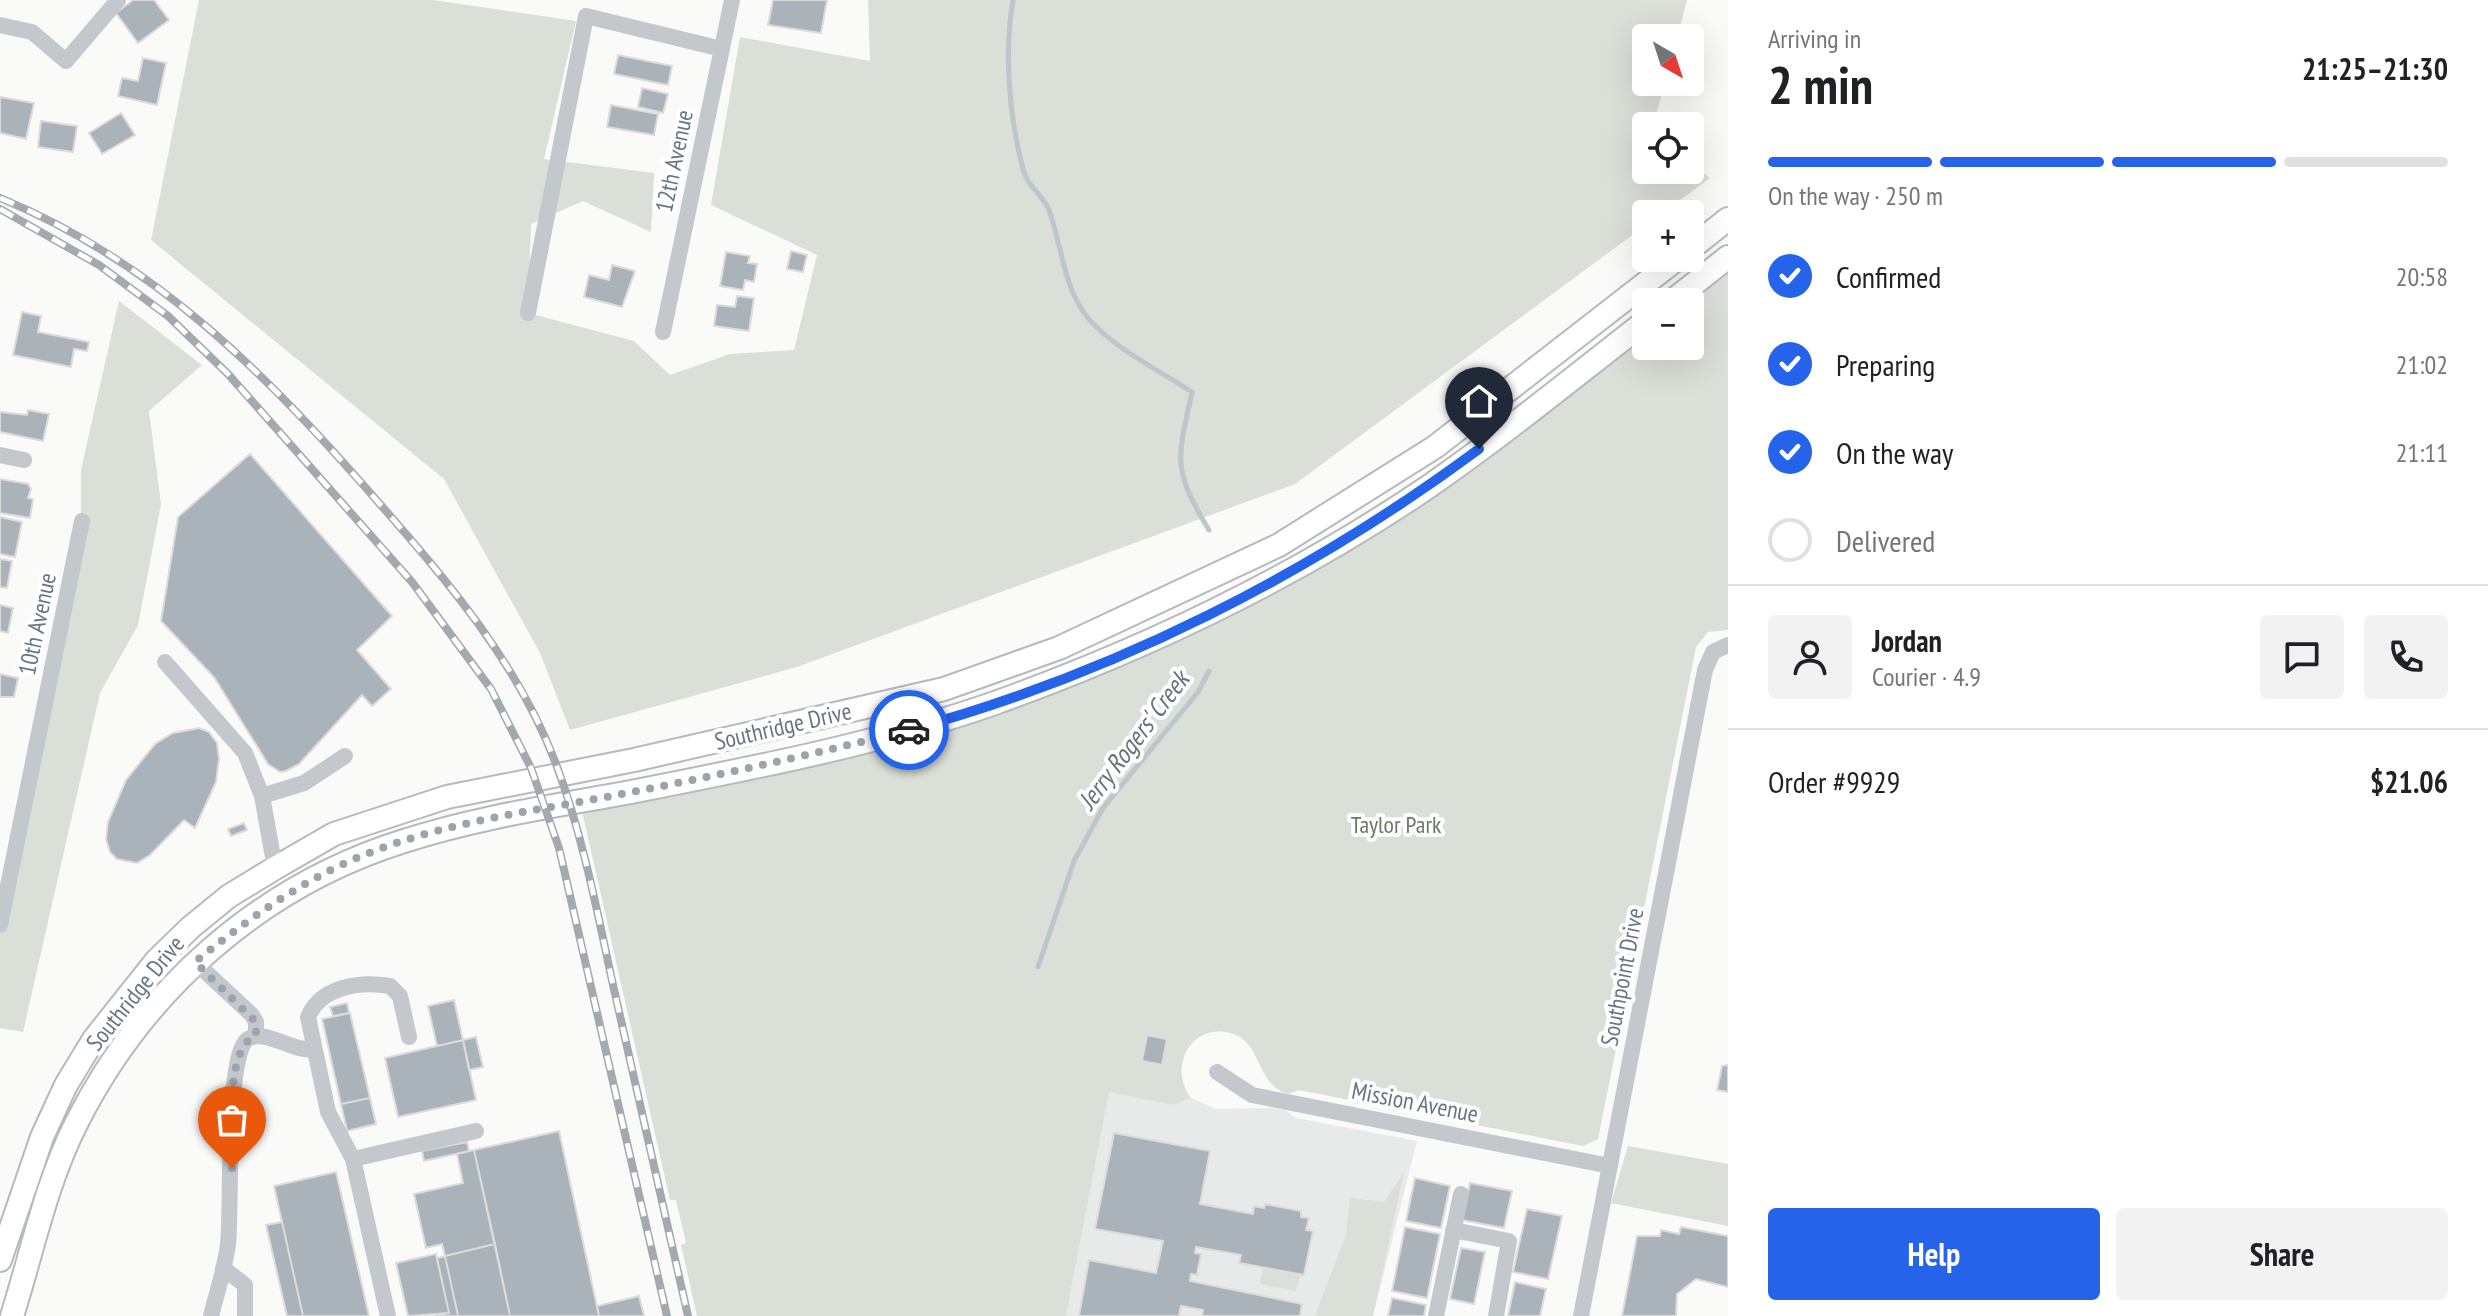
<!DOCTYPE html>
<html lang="en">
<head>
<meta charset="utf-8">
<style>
	:root { --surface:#fff; --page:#f2f2f2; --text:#202124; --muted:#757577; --line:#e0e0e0; --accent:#2563eb }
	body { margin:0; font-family:"PT Sans Narrow",sans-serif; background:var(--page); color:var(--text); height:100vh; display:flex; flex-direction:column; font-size:30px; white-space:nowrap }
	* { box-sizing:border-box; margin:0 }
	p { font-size:26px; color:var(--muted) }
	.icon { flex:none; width:44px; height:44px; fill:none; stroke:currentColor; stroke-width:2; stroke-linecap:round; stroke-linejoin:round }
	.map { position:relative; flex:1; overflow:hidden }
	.drawer { display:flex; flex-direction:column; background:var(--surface); width:760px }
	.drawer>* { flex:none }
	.needle { width:52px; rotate:141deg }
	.fabs { position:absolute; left:1632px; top:24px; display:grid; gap:16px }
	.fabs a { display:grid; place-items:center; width:72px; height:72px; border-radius:8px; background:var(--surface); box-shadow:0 8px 32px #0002; font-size:40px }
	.pin { position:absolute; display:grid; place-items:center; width:68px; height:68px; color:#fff; margin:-82px -34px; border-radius:50% 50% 50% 0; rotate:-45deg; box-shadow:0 0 8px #0007 }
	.pin .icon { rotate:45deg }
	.courier { position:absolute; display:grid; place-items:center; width:80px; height:80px; margin:-40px; border:6px solid #2563eb; border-radius:50%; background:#fff; color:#222; box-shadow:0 2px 10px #0007 }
	.summary em { font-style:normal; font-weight:700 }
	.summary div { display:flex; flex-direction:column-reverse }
	.summary { display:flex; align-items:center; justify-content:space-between; height:136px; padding:0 40px }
	h1 { font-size:52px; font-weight:700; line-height:60px }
	.bar { display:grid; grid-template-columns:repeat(4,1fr); gap:12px 8px; align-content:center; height:96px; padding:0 40px }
	.bar i { height:10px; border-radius:6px; background:var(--line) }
	.bar .active { background:var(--accent) }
	.bar p { grid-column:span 4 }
	.line { display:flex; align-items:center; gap:20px; padding:0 40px; border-top:2px solid var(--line) }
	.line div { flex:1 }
	.round { display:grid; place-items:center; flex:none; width:84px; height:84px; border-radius:8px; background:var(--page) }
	ol { padding:0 40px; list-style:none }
	li { display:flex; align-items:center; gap:24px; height:88px }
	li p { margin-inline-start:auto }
	li .icon { padding:8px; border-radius:50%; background:var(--accent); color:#fff; stroke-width:4 }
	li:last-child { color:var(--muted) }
	li i { width:44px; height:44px; border:4px solid var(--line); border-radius:50% }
	.primary-button { display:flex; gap:16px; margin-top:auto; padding:16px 40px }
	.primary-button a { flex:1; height:92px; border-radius:8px; background:var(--accent); color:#fff; font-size:32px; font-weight:700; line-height:92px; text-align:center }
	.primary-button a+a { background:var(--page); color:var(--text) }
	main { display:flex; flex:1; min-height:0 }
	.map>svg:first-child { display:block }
	.built { fill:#e8e9e9 }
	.green { fill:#dadfd7 }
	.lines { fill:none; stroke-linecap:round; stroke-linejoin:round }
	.stream { stroke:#bbc7cb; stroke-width:5 }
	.building { fill:#aab3b9; stroke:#dcdcda; stroke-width:2 }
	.major-casing { stroke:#b5babe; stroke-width:26 }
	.minor { stroke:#c3c8cc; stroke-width:16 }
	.major { stroke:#fff; stroke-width:22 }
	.rail-casing { stroke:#a2aab0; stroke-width:8 }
	.rail { stroke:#fff; stroke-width:5; stroke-dasharray:15; stroke-linecap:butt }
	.done { stroke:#99a4ac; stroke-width:8; stroke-dasharray:0 14.4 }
	.route { stroke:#2563eb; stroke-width:10 }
	.labels { text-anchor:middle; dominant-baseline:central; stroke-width:8; stroke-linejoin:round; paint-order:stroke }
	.street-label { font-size:24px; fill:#657683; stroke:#fff }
	.park-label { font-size:24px; fill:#687a64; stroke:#fff }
	.water-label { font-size:26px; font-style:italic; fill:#60757c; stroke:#fff }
</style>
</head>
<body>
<main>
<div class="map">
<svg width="1728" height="1316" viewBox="0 0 1728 1316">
	<rect width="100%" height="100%" fill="#fafaf8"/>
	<path class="built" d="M1109,1091L1174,1105L1191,1098L1216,1109L1272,1108L1285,1110L1296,1118L1417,1141L1373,1316H1066Z"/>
	<path class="green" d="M199,0H433L576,21L544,159L654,173L651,232L583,201L531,224L528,313L634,341L670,375L730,354L794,350L817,255L711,205L740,37L870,61L868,0H1687L1677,38H1646V82H1665L1653,126H1646V170H1690V162L1710,178L1661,214H1646V225L1295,484L797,667L570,730L540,653L444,479L151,240Z
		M1728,272V630L1708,632L1696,647L1598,1139L1583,1146L1299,1090L1288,1094C1255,1085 1263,1041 1230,1033C1190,1023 1168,1068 1191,1098L1174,1105L1109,1092L1066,1316H697L681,1245L686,1243L676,1200H670L582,811L934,734L1021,706L1155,652L1285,587L1407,515L1520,434L1646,336V346H1690V302Z
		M119,301L202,365L149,411L161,504L138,625L100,693L23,1032L0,1028V934L81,557V470Z
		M1628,1146L1728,1164V1226L1611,1203Z
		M1404,1172L1373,1316H1315L1346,1235L1350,1198L1384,1202Z
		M1263,1268L1300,1275L1296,1291L1260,1284Z"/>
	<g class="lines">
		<path class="stream" d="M1013,0C1004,53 1009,117 1023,169C1027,186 1043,195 1049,210C1062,245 1063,288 1088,318C1112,347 1160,371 1192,392C1177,460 1172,469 1209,530
			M1038,967L1074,861L1103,808L1198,692L1209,671"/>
	</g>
	<path class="building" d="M133,0H154L169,20L138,43L116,13Z
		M773,0H827L821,33L768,25Z
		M618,55L672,66L668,85L614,74Z
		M143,58L166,63L157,105L118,96L122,78L138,81Z
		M642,88L668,94L663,113L638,107Z
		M0,97L34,103L26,139L0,133Z
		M611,105L658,114L654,135L607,127Z
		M121,113L135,135L102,154L89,133Z
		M41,121L77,126L73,152L38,147Z
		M791,251L807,255L803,272L787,269Z
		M726,252L750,256L748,263L757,264L754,282L745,280L743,290L720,286Z
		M612,265L635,271L622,307L584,297L589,275L609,280Z
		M737,296L754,298L749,331L714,326L717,305L735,307Z
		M22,312L41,316L38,332L89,342L87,351L74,349L71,367L13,355Z
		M28,410L49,414L43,441L0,432V412L27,415Z
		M250,454L392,616L357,650L391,689L372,706L362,695L299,764L286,771L280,772L268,764L214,677L161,621L178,517Z
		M0,479L28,484L31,489L28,498L33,499L30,518L0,513Z
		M0,517L22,522L15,557L0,554Z
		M0,559L12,561L7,588L0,587Z
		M0,605L13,608L8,633L0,631Z
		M0,674L18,678L14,697H0Z
		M199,728L209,732L217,743L219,759L216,782L195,828L184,820L150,855L137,863L117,859L110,852L106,839L108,822L126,780L155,744L173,733Z
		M244,823L247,830L231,836L228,829Z
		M454,1000L463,1040L437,1046L428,1006Z
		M347,1003L349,1013L333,1016L330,1007Z
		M350,1013L370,1098L341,1104L322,1019Z
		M1147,1035L1167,1039L1162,1065L1142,1061Z
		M476,1037L483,1067L469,1070L463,1040Z
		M463,1040L476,1100L398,1117L385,1058Z
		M1728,1065V1092L1717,1090L1722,1066Z
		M370,1098L376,1124L347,1131L341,1104Z
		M559,1131L599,1316H510L474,1150Z
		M1114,1133L1210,1151L1200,1204L1253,1214L1254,1206L1264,1208L1265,1204L1301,1211V1217L1309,1218L1306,1230L1313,1231L1304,1275L1239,1263L1241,1255L1196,1247L1195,1253L1201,1254L1197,1275L1191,1274L1190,1281L1302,1304L1300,1316H1202L1203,1310L1181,1306L1179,1316H1079L1089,1260L1156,1273L1163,1241L1095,1229Z
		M467,1142L469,1151L424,1161L422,1151Z
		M474,1150L495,1244L445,1256L442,1244L426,1248L414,1194L463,1183L457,1154Z
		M336,1172L369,1316H303L274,1186Z
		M1415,1178L1450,1186L1441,1228L1406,1221Z
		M1470,1183L1512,1191L1504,1228L1462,1220Z
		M1527,1209L1562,1216L1548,1279L1513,1272Z
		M282,1222L303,1316H287L266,1225Z
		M1405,1227L1440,1234L1427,1298L1392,1291Z
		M1681,1227L1728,1236V1287L1696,1279L1677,1294L1676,1316H1622L1637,1236H1660L1661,1230L1679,1234Z
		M495,1244L510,1316H458L445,1256Z
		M1461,1248L1485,1252L1474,1304L1450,1299Z
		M436,1254L449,1313L408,1316L396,1263Z
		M445,1256L458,1316H435L449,1313L437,1258Z
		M1515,1282L1546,1289L1540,1316H1508Z
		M639,1296L644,1316H599L597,1306Z
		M1392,1298L1426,1305L1424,1316H1388Z"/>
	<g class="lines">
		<g class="major-casing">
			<path id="major" d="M1690,249L1728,219
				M1671,302L1728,257
				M0,1260L42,1137L66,1085L94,1039L156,961L191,927L229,896L275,868L334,834L447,797L634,760L944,689L1059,648L1279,545L1435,447L1678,258
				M12,1316C32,1253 46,1183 76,1124C143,990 260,886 404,841C478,817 555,806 631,792C753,768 878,744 995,703C1148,648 1294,578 1428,487C1503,435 1574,377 1646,321"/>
		</g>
		<path class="minor" d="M0,25L32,32L66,61L118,0
			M528,313L586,16L722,49
			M663,332L732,0
			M0,455L24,460
			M165,662L245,753L262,796L275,868
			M262,796L304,783L345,756
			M0,925L82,521
			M195,962L252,1015L256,1022V1036
			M1217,1072L1252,1095L1610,1166
			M353,1159L476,1131
			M1453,1230L1509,1241L1496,1316
			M223,1268L245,1285V1316
			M211,1316C217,1292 225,1268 228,1244C232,1210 225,1053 248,1039C266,1028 294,1053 313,1049
			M388,1316L353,1159L328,1112L308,1017C321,986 361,981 390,986L400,996L409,1037
			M1436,1316L1461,1194
			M1581,1316L1705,670L1713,652L1728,645"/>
		<use href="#major" class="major"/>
		<g class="rail-casing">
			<path id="rail" d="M0,198C158,263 269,377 379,503C449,583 518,663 556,764C583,836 597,911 613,985C638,1095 663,1206 688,1316
				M0,209L99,265L168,316L228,374L412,582L491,689L531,768L559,848L667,1316"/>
		</g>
		<use href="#rail" class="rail"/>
	</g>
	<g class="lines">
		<path class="done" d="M232,1168C232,1140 224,1046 256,1036V1022L195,962C242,924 287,891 341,865C426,825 521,813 612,796C711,777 811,755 909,730"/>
		<path class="route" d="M909,730C1114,674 1309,575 1479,449"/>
	</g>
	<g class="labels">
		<g class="street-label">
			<text transform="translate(674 161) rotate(-78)">12th Avenue</text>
			<text transform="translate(37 624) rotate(-78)">10th Avenue</text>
			<text transform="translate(783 726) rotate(-13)">Southridge Drive</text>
			<text transform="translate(1622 977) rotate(-79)">Southpoint Drive</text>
			<text transform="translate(135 993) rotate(-51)">Southridge Drive</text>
			<text transform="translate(1415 1102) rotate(11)">Mission Avenue</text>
		</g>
		<g class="park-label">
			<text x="1396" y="824">Taylor Park</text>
		</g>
		<g class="water-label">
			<text transform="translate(1133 740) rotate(-53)">Jerry Rogers' Creek</text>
		</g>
	</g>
</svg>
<div class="fabs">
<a><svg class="needle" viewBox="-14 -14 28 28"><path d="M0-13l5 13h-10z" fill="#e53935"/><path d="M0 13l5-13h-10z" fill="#757577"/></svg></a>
<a><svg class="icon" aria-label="locate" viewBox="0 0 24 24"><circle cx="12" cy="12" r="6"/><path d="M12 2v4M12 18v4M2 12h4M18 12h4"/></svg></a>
<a>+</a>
<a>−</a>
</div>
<div class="pin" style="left:232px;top:1168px;background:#ea580c"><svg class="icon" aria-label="bag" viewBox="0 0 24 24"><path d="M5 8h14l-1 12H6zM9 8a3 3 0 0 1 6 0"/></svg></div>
<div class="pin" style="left:1479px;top:449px;background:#1f2937"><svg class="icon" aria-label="home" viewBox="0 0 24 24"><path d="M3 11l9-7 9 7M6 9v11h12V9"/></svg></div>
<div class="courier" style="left:909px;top:730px"><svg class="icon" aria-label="car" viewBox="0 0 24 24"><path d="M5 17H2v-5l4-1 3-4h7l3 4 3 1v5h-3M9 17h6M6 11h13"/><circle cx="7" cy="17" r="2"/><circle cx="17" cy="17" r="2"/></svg></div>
</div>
<section class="drawer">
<div class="summary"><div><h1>2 min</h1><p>Arriving in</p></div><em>21:25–21:30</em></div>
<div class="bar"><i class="active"></i><i class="active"></i><i class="active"></i><i></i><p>On the way · 250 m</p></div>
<ol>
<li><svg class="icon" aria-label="check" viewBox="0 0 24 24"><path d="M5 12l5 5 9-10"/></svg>Confirmed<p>20:58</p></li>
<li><svg class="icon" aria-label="check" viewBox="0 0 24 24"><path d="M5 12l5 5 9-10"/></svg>Preparing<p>21:02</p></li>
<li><svg class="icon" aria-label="check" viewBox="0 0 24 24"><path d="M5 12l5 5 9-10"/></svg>On the way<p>21:11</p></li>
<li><i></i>Delivered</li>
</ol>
<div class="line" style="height:144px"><a class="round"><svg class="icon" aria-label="person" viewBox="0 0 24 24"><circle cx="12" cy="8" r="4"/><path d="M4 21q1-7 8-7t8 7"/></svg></a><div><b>Jordan</b><p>Courier · 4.9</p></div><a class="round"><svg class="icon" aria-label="chat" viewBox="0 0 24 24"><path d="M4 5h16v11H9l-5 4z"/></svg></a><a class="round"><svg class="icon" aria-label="phone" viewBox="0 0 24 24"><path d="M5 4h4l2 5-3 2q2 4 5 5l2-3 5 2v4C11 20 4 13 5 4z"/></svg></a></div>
<div class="line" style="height:104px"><div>Order #9929</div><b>$21.06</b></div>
<div class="primary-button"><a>Help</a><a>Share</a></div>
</section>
</main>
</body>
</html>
